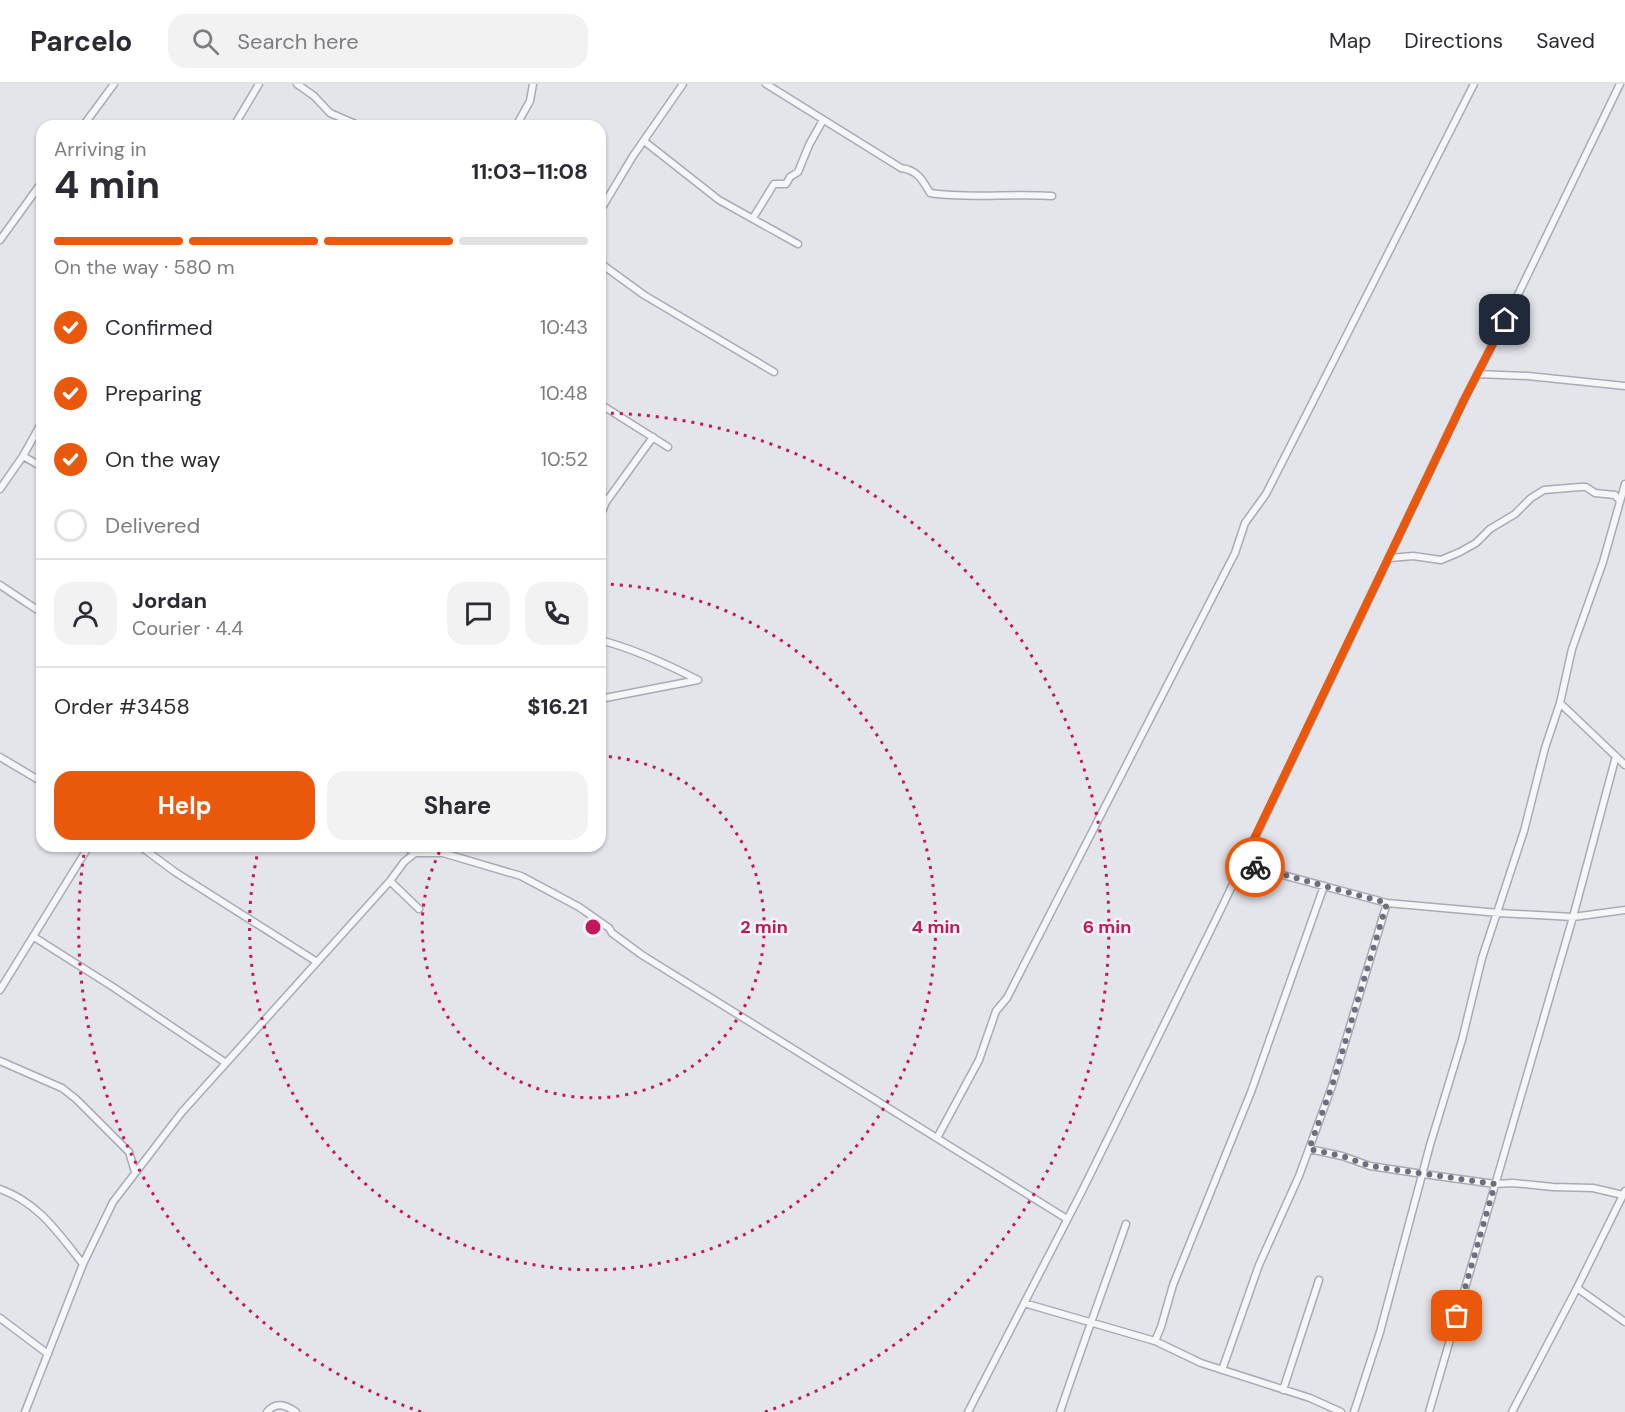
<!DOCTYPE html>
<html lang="en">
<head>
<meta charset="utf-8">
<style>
	:root { --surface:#fff; --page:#f2f2f3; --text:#2b2b33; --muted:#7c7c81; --line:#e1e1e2; --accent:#ea580c }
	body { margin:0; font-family:"DM Sans",sans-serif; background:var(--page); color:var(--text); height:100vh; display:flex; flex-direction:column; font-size:22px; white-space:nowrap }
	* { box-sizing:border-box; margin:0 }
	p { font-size:20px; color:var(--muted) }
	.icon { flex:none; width:33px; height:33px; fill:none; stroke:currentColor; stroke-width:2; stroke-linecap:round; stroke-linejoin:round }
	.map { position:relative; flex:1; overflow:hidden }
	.drawer { position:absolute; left:36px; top:36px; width:570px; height:732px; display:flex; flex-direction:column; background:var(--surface); border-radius:18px; box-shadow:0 2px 4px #0004 }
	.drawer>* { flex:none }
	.pin { position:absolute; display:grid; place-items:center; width:51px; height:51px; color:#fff; margin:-26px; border-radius:12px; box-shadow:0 3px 9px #0006 }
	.courier { position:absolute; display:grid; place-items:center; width:60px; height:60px; margin:-30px; border:4px solid #ea580c; border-radius:50%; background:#fff; color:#222; box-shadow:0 2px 8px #0007 }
	.overview em { font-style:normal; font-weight:700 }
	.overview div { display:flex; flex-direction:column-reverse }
	.overview { display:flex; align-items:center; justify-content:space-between; height:102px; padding:0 18px }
	h1 { font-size:39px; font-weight:700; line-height:45px }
	.bar { display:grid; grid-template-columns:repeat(4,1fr); gap:9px 6px; align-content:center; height:72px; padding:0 18px }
	.bar i { height:8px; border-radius:4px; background:var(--line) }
	.bar .current { background:var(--accent) }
	.bar p { grid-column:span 4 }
	.line { display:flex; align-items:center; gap:15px; padding:0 18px; border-top:2px solid var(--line) }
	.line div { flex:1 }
	.round { display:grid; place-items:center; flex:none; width:63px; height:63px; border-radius:18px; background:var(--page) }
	ol { padding:0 18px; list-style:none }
	li { display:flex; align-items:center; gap:18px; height:66px }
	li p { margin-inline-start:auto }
	li .icon { padding:6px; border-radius:50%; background:var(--accent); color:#fff; stroke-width:4 }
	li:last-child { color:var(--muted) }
	li i { width:33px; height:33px; border:3px solid var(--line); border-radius:50% }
	.button { display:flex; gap:12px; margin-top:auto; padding:12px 18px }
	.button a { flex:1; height:69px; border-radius:18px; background:var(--accent); color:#fff; font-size:24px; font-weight:700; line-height:69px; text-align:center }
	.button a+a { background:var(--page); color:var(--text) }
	header { display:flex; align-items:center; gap:36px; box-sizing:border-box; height:84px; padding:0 30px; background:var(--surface); border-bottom:2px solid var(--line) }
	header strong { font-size:28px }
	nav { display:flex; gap:33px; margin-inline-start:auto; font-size:21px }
	.search { width:420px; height:54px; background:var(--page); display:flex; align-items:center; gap:15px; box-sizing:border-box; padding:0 21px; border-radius:18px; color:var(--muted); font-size:22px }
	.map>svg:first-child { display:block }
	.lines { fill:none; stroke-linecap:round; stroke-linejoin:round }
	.street-casing { stroke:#a8abb5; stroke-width:9 }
	.street { stroke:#f6f6f9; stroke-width:6 }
	.done { stroke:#6b6f7e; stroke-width:6; stroke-dasharray:0 10.8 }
	.route { stroke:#ea580c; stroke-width:8 }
	.ring { fill:none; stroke:#c2185b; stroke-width:3; stroke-dasharray:3 6 }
	.centre { fill:#c2185b; stroke:#f3f4f8; stroke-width:3 }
	.ring-label { font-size:18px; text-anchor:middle; font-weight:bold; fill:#c2185b; stroke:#f3f4f8; stroke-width:5; stroke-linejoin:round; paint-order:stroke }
</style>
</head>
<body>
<header>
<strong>Parcelo</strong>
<div class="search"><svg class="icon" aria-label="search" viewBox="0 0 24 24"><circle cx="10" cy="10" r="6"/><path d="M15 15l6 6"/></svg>Search here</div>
<nav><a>Map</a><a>Directions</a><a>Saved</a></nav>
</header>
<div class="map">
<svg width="1625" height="1328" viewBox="0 0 1625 1328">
	<rect width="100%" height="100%" fill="#e3e5eb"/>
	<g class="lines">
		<g class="street-casing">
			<path id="street" d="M297,0L314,12L330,29L360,42
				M766,0L901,84C917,86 922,95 930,109C970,115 1012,109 1052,112
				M83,42L114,0
				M234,42L259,0
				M516,42L530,17L533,0
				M644,57L719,116L798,160
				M600,127L633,72L683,0
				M753,134L774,100H786L790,93L798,88L809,61L823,36
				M0,156L42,98
				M600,179L644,211L774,288
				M1477,290L1528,292L1625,302
				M600,320L668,363
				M23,372L42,383
				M0,405L23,372L42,338
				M600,433L606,418L653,353
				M1390,474L1413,472L1441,476L1460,468L1476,459L1490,445L1515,430L1531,414L1544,406L1580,403H1586L1595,409L1615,411L1620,417
				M0,501L42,529
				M600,556C634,565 667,580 698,596
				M600,615L698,596
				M1560,619L1625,681
				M0,673L42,698
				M140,762L175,788L317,878
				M422,762L415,769H443L521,792L579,823L609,844L612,849L642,871L1067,1135
				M1242,780L1387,819L1499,829L1573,833L1625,826
				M390,797L419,825
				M34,853L113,903L226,979
				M0,906L89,762
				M0,977L62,1004L76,1015L129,1068L135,1088
				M937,1054L979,976L996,927L1007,914L1235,469L1245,439L1266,410L1474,0
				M1309,1065L1342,1072L1370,1082L1423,1090L1495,1100L1513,1099L1553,1103L1593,1104L1623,1111
				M0,1105C39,1119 58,1149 83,1180
				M1577,1204L1625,1238
				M1024,1219L1155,1257L1201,1279L1310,1314L1341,1328
				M0,1234L48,1270
				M1155,1257L1161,1243L1173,1201L1251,1008L1324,802
				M1222,1286L1259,1181L1299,1092L1332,1002L1387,819
				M1283,1306L1319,1196
				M25,1328L83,1180L113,1118L182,1028L390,797L404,778L415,769L404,762
				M267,1328C276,1317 286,1321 296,1328
				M968,1328L1083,1105L1221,825L1464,316L1513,221L1620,0
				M1060,1328C1081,1265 1104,1203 1126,1140
				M1354,1328L1380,1248L1430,1061L1462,956L1482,874L1524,747L1545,664L1560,619L1572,565L1603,478L1625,400
				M1429,1328L1573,833L1616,672
				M1512,1328L1577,1204L1625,1107"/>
		</g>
		<use href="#street" class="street"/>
	</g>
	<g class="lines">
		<path class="done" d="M1255,783L1387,819L1332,1002L1309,1065L1342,1072L1370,1082L1495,1100L1457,1232"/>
		<path class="route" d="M1255,783L1242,780L1464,316L1505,236"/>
	</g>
	<g class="ring">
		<path d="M600 672A171 171 0 1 1 442 763"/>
		<path d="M602 500A343 343 0 1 1 259 763"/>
		<path d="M421 1328A514 514 0 0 1 85 763M602 329A514 514 0 0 1 765 1328"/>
	</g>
	<circle cx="593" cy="843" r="9" class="centre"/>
	<g class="ring-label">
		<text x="764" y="849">2 min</text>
		<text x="936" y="849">4 min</text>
		<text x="1107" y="849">6 min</text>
	</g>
</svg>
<div class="pin" style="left:1457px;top:1232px;background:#ea580c"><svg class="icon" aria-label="bag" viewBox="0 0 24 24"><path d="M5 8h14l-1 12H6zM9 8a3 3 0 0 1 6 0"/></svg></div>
<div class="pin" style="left:1505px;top:236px;background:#1f2937"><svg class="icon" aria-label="home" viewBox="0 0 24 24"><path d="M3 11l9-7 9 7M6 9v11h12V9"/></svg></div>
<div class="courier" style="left:1255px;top:783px"><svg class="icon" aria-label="bike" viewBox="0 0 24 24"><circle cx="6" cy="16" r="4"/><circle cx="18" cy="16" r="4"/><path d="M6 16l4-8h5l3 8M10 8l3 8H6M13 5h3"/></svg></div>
<section class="drawer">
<div class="overview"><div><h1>4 min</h1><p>Arriving in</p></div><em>11:03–11:08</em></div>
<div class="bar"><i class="current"></i><i class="current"></i><i class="current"></i><i></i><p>On the way · 580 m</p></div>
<ol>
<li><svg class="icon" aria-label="check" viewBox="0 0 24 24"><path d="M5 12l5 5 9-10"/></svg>Confirmed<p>10:43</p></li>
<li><svg class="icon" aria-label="check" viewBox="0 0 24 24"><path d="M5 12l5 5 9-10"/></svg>Preparing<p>10:48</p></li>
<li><svg class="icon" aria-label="check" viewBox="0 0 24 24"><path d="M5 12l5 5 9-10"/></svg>On the way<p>10:52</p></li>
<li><i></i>Delivered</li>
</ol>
<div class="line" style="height:108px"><a class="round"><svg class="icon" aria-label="person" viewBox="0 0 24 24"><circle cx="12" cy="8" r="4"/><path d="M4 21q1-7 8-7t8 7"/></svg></a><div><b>Jordan</b><p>Courier · 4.4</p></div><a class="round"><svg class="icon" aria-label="chat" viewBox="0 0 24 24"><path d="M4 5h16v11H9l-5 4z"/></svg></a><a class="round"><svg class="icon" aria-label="phone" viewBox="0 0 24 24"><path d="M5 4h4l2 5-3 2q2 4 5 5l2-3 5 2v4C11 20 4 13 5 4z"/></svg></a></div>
<div class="line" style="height:78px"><div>Order #3458</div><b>$16.21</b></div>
<div class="button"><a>Help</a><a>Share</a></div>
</section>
</div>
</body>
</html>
